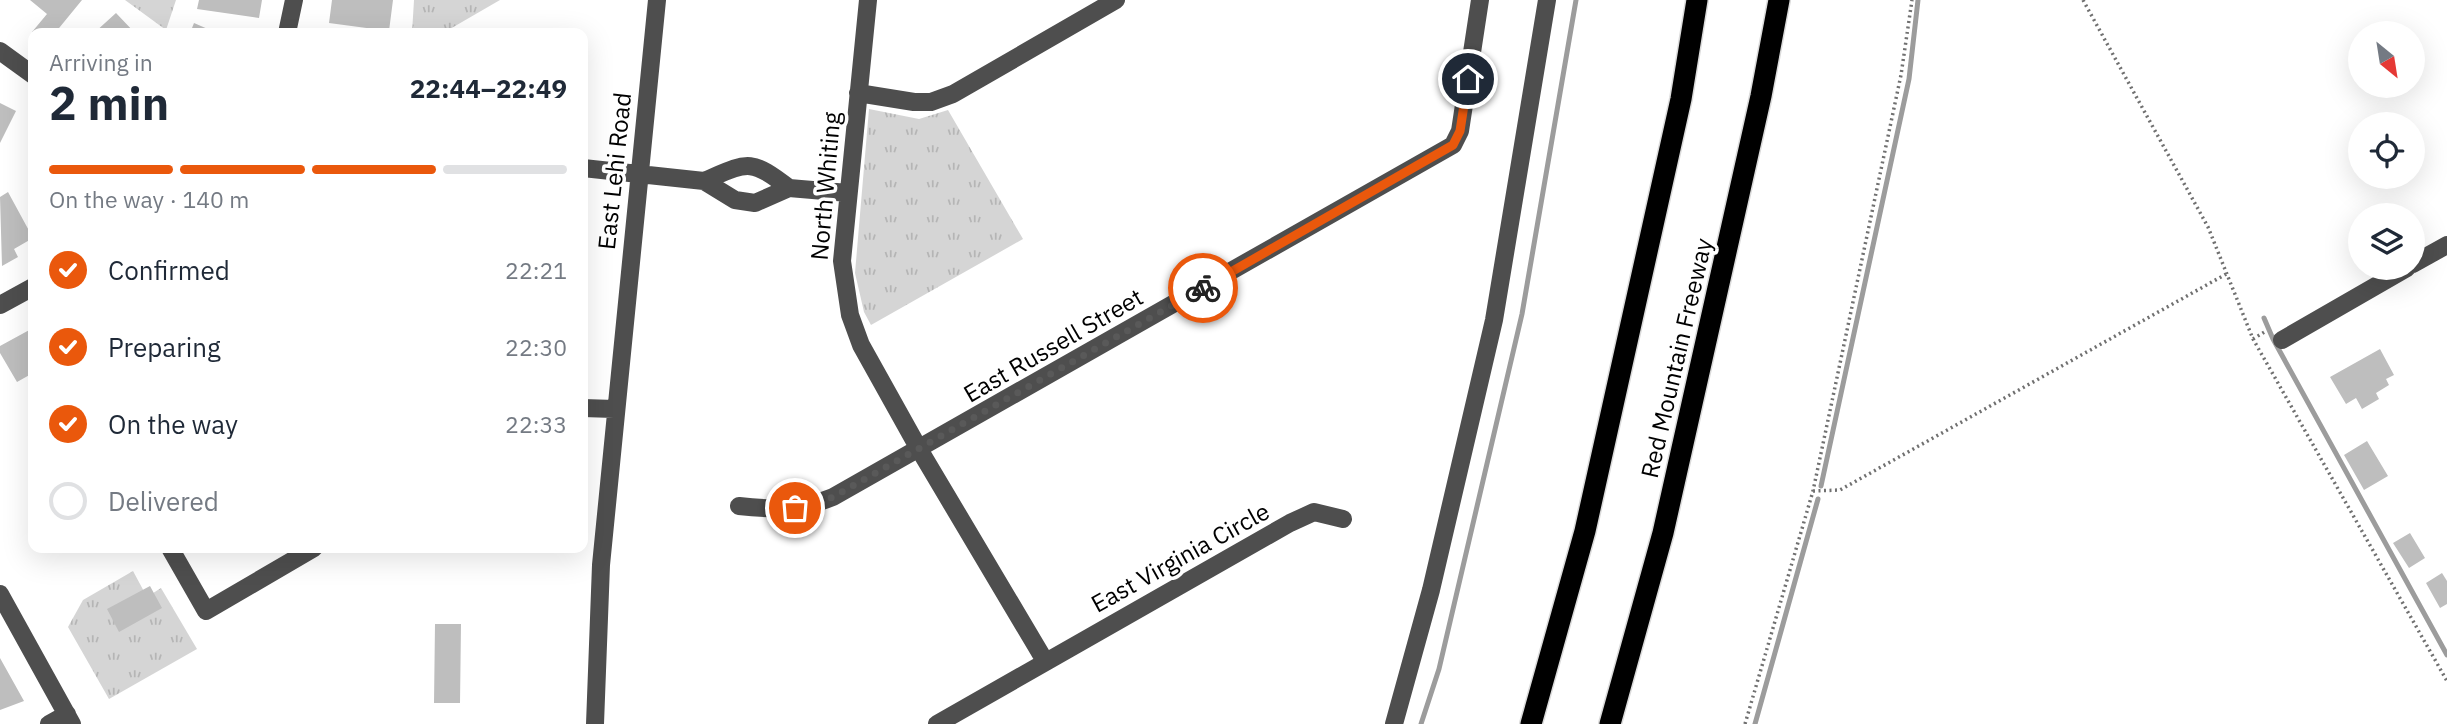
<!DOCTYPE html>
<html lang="en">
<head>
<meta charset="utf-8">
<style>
	:root { --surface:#fff; --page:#f6f6f7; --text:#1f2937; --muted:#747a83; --line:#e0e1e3; --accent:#ea580c }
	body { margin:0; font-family:"IBM Plex Sans",sans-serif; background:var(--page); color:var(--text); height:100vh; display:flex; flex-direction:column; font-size:26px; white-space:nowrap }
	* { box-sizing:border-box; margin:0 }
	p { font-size:23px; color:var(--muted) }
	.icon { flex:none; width:38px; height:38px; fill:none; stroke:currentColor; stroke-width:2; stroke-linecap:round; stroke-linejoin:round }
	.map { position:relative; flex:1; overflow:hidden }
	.details { position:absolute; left:28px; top:28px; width:560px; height:525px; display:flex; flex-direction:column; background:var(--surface); border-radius:14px; box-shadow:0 7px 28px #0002 }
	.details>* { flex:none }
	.needle { width:46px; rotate:150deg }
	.controls { position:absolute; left:2348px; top:21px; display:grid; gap:14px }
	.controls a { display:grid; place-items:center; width:77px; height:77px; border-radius:50%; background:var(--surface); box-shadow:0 7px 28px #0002; font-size:35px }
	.pin { position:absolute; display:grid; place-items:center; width:60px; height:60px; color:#fff; margin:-30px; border:4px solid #fff; border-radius:50%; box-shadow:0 2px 7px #0007 }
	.courier { position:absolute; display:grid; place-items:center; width:70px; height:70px; margin:-35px; border:5px solid #ea580c; border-radius:50%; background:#fff; color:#222; box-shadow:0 2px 9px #0007 }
	.headline em { font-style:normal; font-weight:700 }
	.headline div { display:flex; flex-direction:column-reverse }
	.headline { display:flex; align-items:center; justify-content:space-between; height:119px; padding:0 21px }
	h1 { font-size:46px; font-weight:700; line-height:52px }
	.bar { display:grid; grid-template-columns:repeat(4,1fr); gap:10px 7px; align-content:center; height:84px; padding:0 21px }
	.bar i { height:9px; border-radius:5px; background:var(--line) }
	.bar .on { background:var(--accent) }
	.bar p { grid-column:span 4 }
	ol { padding:0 21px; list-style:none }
	li { display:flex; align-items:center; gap:21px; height:77px }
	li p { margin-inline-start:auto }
	li .icon { padding:7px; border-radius:50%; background:var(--accent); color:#fff; stroke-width:4 }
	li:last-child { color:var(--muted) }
	li i { width:38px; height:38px; border:4px solid var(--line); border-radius:50% }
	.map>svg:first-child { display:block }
	.park { fill:url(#park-tufts) }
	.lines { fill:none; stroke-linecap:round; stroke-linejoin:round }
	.stream { stroke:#9c9c9c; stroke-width:5 }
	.building { fill:#bebebe }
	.highway-casing { stroke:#dbdbdb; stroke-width:24 }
	.path { stroke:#707070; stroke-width:3.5; stroke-dasharray:2 3.5; stroke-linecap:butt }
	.minor { stroke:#4e4e4e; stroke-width:18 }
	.highway { stroke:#000; stroke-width:21 }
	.done { stroke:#595959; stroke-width:7; stroke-dasharray:0 12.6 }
	.route { stroke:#ea580c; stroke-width:9 }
	.labels { text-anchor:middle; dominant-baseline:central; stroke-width:7; stroke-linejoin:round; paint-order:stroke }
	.street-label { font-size:24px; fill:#000; stroke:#fff }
</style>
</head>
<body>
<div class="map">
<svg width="2447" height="724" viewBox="0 0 2447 724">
	<defs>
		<pattern id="park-tufts" width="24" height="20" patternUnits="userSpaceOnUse" patternTransform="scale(1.75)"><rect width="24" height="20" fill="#d5d5d5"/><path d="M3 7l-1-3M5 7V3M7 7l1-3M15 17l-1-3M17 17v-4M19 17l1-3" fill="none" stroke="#b5b5b5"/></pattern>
	</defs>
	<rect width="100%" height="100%" fill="#fff"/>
	<path class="park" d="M125,0H176L166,30Z
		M414,0H500L443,33H412Z
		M869,109L919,119L948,110L1023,239L871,325L864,312L855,273Z
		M133,571L147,597L161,588L197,649L109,699L68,627L83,600Z"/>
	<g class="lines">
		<path class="stream" d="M2264,318L2273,339L2447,655
			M1821,486L1909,79L1918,0
			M1421,724L1439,669L1522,314L1576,0
			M1755,724L1818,499"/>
	</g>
	<path class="building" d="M30,0H82L55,33L32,32L47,14Z
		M199,0H262L259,18L197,9Z
		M332,0H393L389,31L329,23Z
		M116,13L135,33H94Z
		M194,23L217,33H190Z
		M0,103L16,111L0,143Z
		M8,192L33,238L14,249L18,257L2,266L0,197Z
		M33,328V373L17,382L0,353V346Z
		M2380,349L2394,375L2386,379L2389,385L2376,393L2379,399L2362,409L2356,398L2346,404L2330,377Z
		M2367,441L2388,476L2364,490L2344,455Z
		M2410,533L2425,558L2409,568L2393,543Z
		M2442,573L2447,581V604L2440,608L2426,583Z
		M150,586L162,608L119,632L107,609Z
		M435,624H461L460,703H434Z
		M0,658L24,701L0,710Z"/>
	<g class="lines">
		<g class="highway-casing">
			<path id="highway" d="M1531,724L1585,531L1681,99L1697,0
				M1610,724L1663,533L1761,96L1779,0"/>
		</g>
		<path class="path" d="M2083,0L2208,227L2253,339L2447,681
			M2253,339L2266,331
			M1813,491L1840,490L2228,273
			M1745,724L1813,491L1901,75L1912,0"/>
		<path class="minor" d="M868,0L842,261L850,315L861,345L919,449L1045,661
			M287,33L294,0
			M0,51L33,75
			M858,93L914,102H931L953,94L1116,0
			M583,168L704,181L735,200L755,203L789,188L848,193
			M704,181C748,162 750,158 789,188
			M2413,264L2447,245
			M0,305L33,287
			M2282,340L2407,268
			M583,408L614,409
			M739,506C773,510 801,510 833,497L1453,145L1460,131L1480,0
			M170,548L206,611L314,548
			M0,594L72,724
			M49,724L67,714
			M595,724L601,565L657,0
			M937,724L1290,523L1314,512L1343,519
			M1394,724L1431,590L1494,320L1547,0"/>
		<use href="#highway" class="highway"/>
	</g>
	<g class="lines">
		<path class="done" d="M795,508L813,505L833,497L1203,288"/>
		<path class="route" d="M1203,288L1453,145L1460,131L1468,79"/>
	</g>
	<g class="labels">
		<g class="street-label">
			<text transform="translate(614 171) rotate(-84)">East Lehi Road</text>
			<text transform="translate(825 186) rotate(-85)">North Whiting</text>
			<text transform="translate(1053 345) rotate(-30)">East Russell Street</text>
			<text transform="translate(1676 358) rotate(-77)">Red Mountain Freeway</text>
			<text transform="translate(1180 557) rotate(-29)">East Virginia Circle</text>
		</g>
	</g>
</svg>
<div class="controls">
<a><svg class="needle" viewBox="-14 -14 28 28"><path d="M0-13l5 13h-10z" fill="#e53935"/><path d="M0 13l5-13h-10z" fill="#747a83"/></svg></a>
<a><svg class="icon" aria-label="locate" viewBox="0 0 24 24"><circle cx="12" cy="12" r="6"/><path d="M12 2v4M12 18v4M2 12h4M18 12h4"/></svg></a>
<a><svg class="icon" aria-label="layers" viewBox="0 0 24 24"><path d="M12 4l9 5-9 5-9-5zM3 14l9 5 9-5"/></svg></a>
</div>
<div class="pin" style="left:795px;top:508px;background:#ea580c"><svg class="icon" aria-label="bag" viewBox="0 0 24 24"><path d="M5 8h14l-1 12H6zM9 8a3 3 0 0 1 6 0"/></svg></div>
<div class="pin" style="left:1468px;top:79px;background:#1f2937"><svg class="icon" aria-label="home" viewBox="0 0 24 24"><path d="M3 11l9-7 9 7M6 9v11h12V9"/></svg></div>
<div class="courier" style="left:1203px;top:288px"><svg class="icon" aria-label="bike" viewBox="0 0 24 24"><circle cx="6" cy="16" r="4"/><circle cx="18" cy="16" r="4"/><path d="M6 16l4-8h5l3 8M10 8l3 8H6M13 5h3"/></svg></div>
<section class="details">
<div class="headline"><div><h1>2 min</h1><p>Arriving in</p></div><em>22:44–22:49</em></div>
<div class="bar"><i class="on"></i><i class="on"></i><i class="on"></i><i></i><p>On the way · 140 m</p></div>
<ol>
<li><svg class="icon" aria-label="check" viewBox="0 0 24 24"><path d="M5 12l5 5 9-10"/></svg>Confirmed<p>22:21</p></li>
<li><svg class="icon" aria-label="check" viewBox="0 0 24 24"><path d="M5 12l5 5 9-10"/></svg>Preparing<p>22:30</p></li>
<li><svg class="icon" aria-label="check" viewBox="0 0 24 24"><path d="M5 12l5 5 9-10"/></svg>On the way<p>22:33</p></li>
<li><i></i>Delivered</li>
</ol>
</section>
</div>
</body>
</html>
